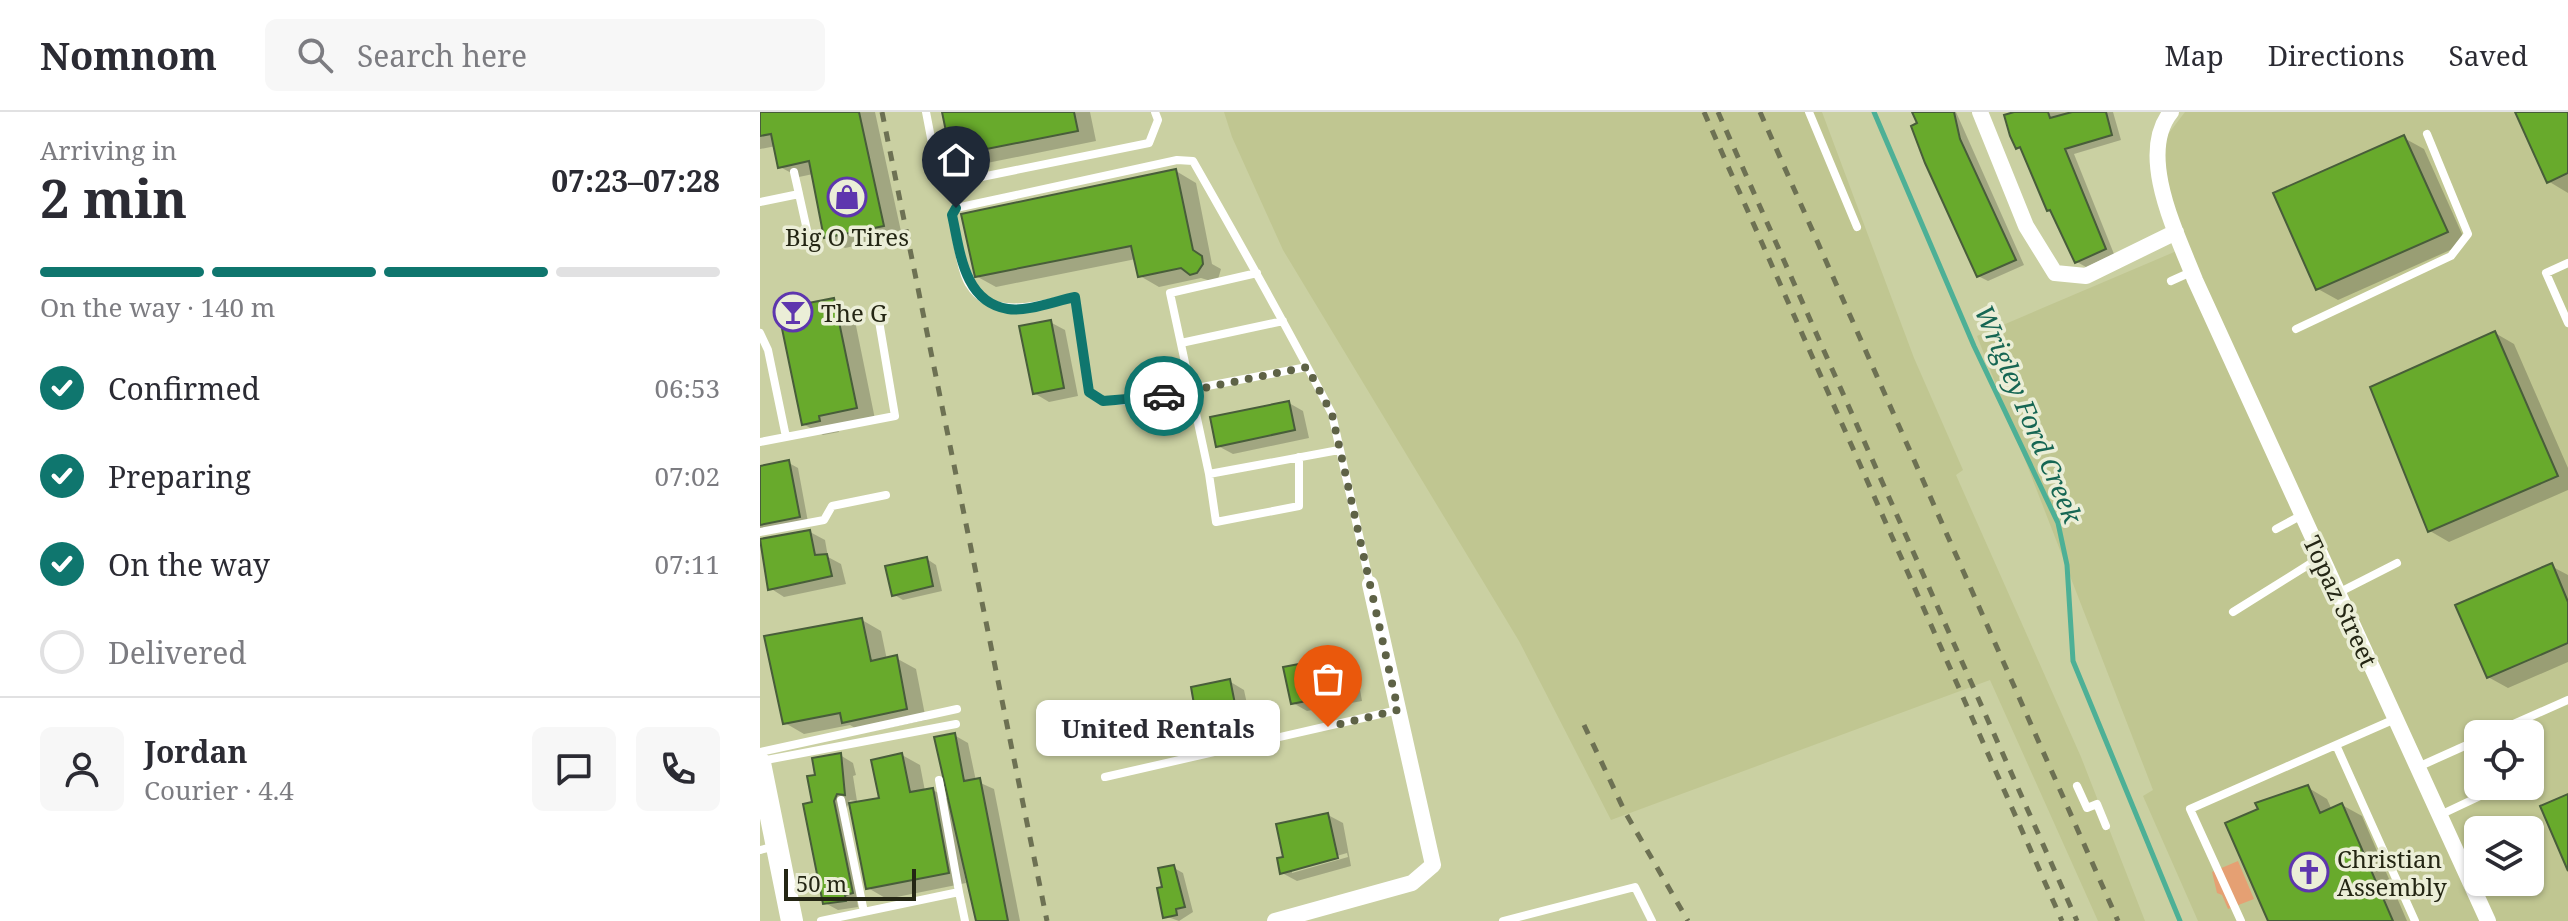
<!DOCTYPE html>
<html lang="en">
<head>
<meta charset="utf-8">
<style>
	:root { --surface:#fff; --page:#f7f7f7; --text:#2b2b33; --muted:#7c7c81; --line:#e1e1e2; --accent:#0f766e }
	body { margin:0; font-family:"Noto Serif",serif; background:var(--page); color:var(--text); height:100vh; display:flex; flex-direction:column; font-size:30px; white-space:nowrap }
	* { box-sizing:border-box; margin:0 }
	p { font-size:26px; color:var(--muted) }
	.icon { flex:none; width:44px; height:44px; fill:none; stroke:currentColor; stroke-width:2; stroke-linecap:round; stroke-linejoin:round }
	.map { position:relative; flex:1; overflow:hidden }
	.drawer { display:flex; flex-direction:column; background:var(--surface); width:760px }
	.drawer>* { flex:none }
	.controls { position:absolute; left:1704px; top:608px; display:grid; gap:16px }
	.controls a { display:grid; place-items:center; width:80px; height:80px; border-radius:12px; background:var(--surface); box-shadow:0 2px 6px #0004; font-size:40px }
	.scale { position:absolute; left:24px; bottom:20px; width:132px; box-sizing:border-box; padding-left:8px; border:4px solid #242614; border-top:0; font-size:22px; line-height:28px; white-space:nowrap; color:#242614; -webkit-text-stroke:6px #ebeed7; paint-order:stroke }
	.pin { position:absolute; display:grid; place-items:center; width:68px; height:68px; color:#fff; margin:-82px -34px; border-radius:50% 50% 50% 0; rotate:-45deg; box-shadow:0 0 8px #0007 }
	.pin .icon { rotate:45deg }
	.courier { position:absolute; display:grid; place-items:center; width:80px; height:80px; margin:-40px; border:6px solid #0f766e; border-radius:50%; background:#fff; color:#222; box-shadow:0 2px 10px #0007 }
	.bubble { position:absolute; height:56px; border-radius:12px; background:var(--surface); box-shadow:0 2px 6px #0004; font-size:26px; font-weight:700; line-height:56px; text-align:center }
	.headline em { font-style:normal; font-weight:700 }
	.headline div { display:flex; flex-direction:column-reverse }
	.headline { display:flex; align-items:center; justify-content:space-between; height:136px; padding:0 40px }
	h1 { font-size:52px; font-weight:700; line-height:60px }
	.bar { display:grid; grid-template-columns:repeat(4,1fr); gap:12px 8px; align-content:center; height:96px; padding:0 40px }
	.bar i { height:10px; border-radius:6px; background:var(--line) }
	.bar .on { background:var(--accent) }
	.bar p { grid-column:span 4 }
	.line { display:flex; align-items:center; gap:20px; padding:0 40px; border-top:2px solid var(--line) }
	.line div { flex:1 }
	.round { display:grid; place-items:center; flex:none; width:84px; height:84px; border-radius:12px; background:var(--page) }
	ol { padding:0 40px; list-style:none }
	li { display:flex; align-items:center; gap:24px; height:88px }
	li p { margin-inline-start:auto }
	li .icon { padding:8px; border-radius:50%; background:var(--accent); color:#fff; stroke-width:4 }
	li:last-child { color:var(--muted) }
	li i { width:44px; height:44px; border:4px solid var(--line); border-radius:50% }
	header { display:flex; align-items:center; gap:48px; box-sizing:border-box; height:112px; padding:0 40px; background:var(--surface); border-bottom:2px solid var(--line) }
	header strong { font-size:38px }
	nav { display:flex; gap:44px; margin-inline-start:auto; font-size:28px }
	.search { width:560px; height:72px; background:var(--page); display:flex; align-items:center; gap:20px; box-sizing:border-box; padding:0 28px; border-radius:12px; color:var(--muted); font-size:30px }
	main { display:flex; flex:1; min-height:0 }
	.map>svg:first-child { display:block }
	.built { fill:#c0c691; fill-rule:evenodd }
	.green { fill:#e5a073 }
	.shadow { fill:#0003; fill-rule:evenodd }
	.lines { fill:none; stroke-linecap:round; stroke-linejoin:round }
	.stream { stroke:#4db096; stroke-width:5 }
	.building { fill:#68aa2c; stroke:#485d3a; stroke-width:2 }
	.service { stroke:#fff; stroke-width:8 }
	.minor { stroke:#fff; stroke-width:16 }
	.secondary { stroke:#fff; stroke-width:22 }
	.rail { stroke:#6d7153; stroke-width:5; stroke-dasharray:10 10; stroke-linecap:butt }
	.done { stroke:#5e6246; stroke-width:8; stroke-dasharray:0 14.4 }
	.route { stroke:#0f766e; stroke-width:10 }
	.labels { text-anchor:middle; dominant-baseline:central; stroke-width:7; stroke-linejoin:round; paint-order:stroke }
	.poi-label { font-size:24px; fill:#242614; stroke:#ebeed7; text-anchor:start }
	.street-label { font-size:24px; fill:#242614; stroke:#ebeed7 }
	.water-label { font-size:26px; font-style:italic; fill:#166653; stroke:#ebeed7 }
</style>
</head>
<body>
<header>
<strong>Nomnom</strong>
<div class="search"><svg class="icon" aria-label="search" viewBox="0 0 24 24"><circle cx="10" cy="10" r="6"/><path d="M15 15l6 6"/></svg>Search here</div>
<nav><a>Map</a><a>Directions</a><a>Saved</a></nav>
</header>
<main>
<section class="drawer">
<div class="headline"><div><h1>2 min</h1><p>Arriving in</p></div><em>07:23–07:28</em></div>
<div class="bar"><i class="on"></i><i class="on"></i><i class="on"></i><i></i><p>On the way · 140 m</p></div>
<ol>
<li><svg class="icon" aria-label="check" viewBox="0 0 24 24"><path d="M5 12l5 5 9-10"/></svg>Confirmed<p>06:53</p></li>
<li><svg class="icon" aria-label="check" viewBox="0 0 24 24"><path d="M5 12l5 5 9-10"/></svg>Preparing<p>07:02</p></li>
<li><svg class="icon" aria-label="check" viewBox="0 0 24 24"><path d="M5 12l5 5 9-10"/></svg>On the way<p>07:11</p></li>
<li><i></i>Delivered</li>
</ol>
<div class="line" style="height:144px"><a class="round"><svg class="icon" aria-label="person" viewBox="0 0 24 24"><circle cx="12" cy="8" r="4"/><path d="M4 21q1-7 8-7t8 7"/></svg></a><div><b>Jordan</b><p>Courier · 4.4</p></div><a class="round"><svg class="icon" aria-label="chat" viewBox="0 0 24 24"><path d="M4 5h16v11H9l-5 4z"/></svg></a><a class="round"><svg class="icon" aria-label="phone" viewBox="0 0 24 24"><path d="M5 4h4l2 5-3 2q2 4 5 5l2-3 5 2v4C11 20 4 13 5 4z"/></svg></a></div>
</section>
<div class="map">
<svg width="1808" height="809" viewBox="0 0 1808 809">
	<rect width="100%" height="100%" fill="#cad0a2"/>
	<path class="built" d="M464,0H1062L1154,246L1203,358L1196,363L1321,645L1385,809H1338L1230,568L851,708L759,529L523,138L472,25Z
		M1425,0H1808V809H1438L1383,684L1393,678L1217,224L1426,135L1392,43ZM1718,622H1770V674H1718ZM1718,718H1770V770H1718Z"/>
	<path class="green" d="M1478,749L1494,787L1468,797L1462,783L1457,781L1452,760Z"/>
	<path class="shadow" d="M0,0H115L142,124L85,136L66,125L53,62L39,65L20,55L16,34L0,37Z
		M184,0H330L336,29L212,54L192,43Z
		M1153,0H1196L1264,153L1228,169L1218,164Z
		M1250,0H1353L1361,28L1314,42L1354,142L1326,155L1317,150L1294,102L1288,98L1264,40L1258,36Z
		M1758,0H1808V81L1788,69Z
		M1644,26L1664,37L1706,131L1578,188L1558,177Z
		M416,59L436,71L452,152L461,157L457,171L441,166L399,175L380,164L376,147L236,175L216,164Z
		M74,188L93,199L115,307L77,314L79,320L63,323L43,312Z
		M290,210L305,218L318,284L289,290L274,281Z
		M1735,221L1754,232L1808,356V378L1689,430L1670,419Z
		M529,291L543,299L549,326L473,342L458,334Z
		M29,351L38,356L48,410L0,417V356Z
		M50,420L65,428L68,445L81,452L86,472L24,485L10,476L0,428Z
		M167,447L176,453L182,479L143,488L133,482Z
		M1791,454L1808,463V550L1748,576L1728,565Z
		M102,508L121,519L127,548L136,546L156,557L166,608L103,621L90,613L44,622L25,611Z
		M581,546L596,554L602,589L547,599L533,591Z
		M469,569L484,578L492,615L455,622L440,614Z
		M194,623L208,631L216,669L234,677L260,809H218L207,755H203L206,771L127,787L108,776L122,687L142,643L160,653L165,679L173,678L192,689Z
		M80,643L93,651L96,663L93,664L97,689L90,688L86,697L105,788L97,789L98,795L78,798L65,791L54,692L57,664Z
		M1547,675L1567,687L1572,698L1582,693L1602,704L1647,809H1510Z
		M568,703L583,711L591,754L537,769L522,761L525,746ZM587,741L588,745L532,761V757Z
		M414,756L423,761L433,800L419,809L405,804L404,776Z"/>
	<g class="lines">
		<path class="stream" d="M1114,0L1214,234L1298,411L1307,453L1313,549L1420,809"/>
	</g>
	<path class="building" d="M0,0H99L124,114L64,126L49,49L18,56L11,22L0,24Z
		M182,0H314L318,19L191,44Z
		M1152,0H1194L1200,27L1256,148L1217,165L1165,51L1151,14L1157,11Z
		M1254,0H1288L1290,6L1312,0H1346L1352,23L1305,37L1346,137L1315,151L1290,98L1287,99L1260,35L1256,37L1250,24L1244,3Z
		M1755,0H1808V61L1787,71Z
		M1644,23L1688,120L1556,178L1513,81Z
		M416,57L433,138L442,144L443,152L437,161L430,163L421,156L378,165L371,134L215,165L201,102Z
		M74,186L97,296L59,304L60,309L42,313L20,207L30,204L28,195Z
		M291,208L304,276L273,282L259,214Z
		M1735,219L1798,364L1668,420L1610,275Z
		M529,289L535,318L456,335L450,305Z
		M29,348L40,405L0,413V354Z
		M50,418L55,443L67,442L72,464L8,478L0,427Z
		M167,445L173,474L132,484L125,454Z
		M1792,451L1808,490V531L1727,566L1695,493Z
		M102,506L111,549L137,543L147,597L82,611L80,601L23,612L4,524Z
		M581,544L588,581L531,592L523,555Z
		M470,567L478,607L438,615L431,575Z
		M195,621L204,669L220,666L248,809H216L174,625Z
		M81,641L85,683L77,682L74,689L93,781L85,783L86,789L63,792L43,692L52,690L47,664L55,663L52,646Z
		M142,641L150,680L173,676L189,761L106,777L89,691L119,686L111,648Z
		M1548,673L1560,701L1582,691L1633,809H1508L1465,711L1498,697L1495,691Z
		M1808,682V759L1780,694Z
		M568,701L578,746L520,762L517,746L523,745L516,712Z
		M414,753L425,795L416,797L417,803L403,806L397,776L402,775L398,756Z"/>
	<g class="lines">
		<path class="service" d="M166,0L178,62L192,71L389,31L398,8L395,0
			M1049,0L1097,115
			M39,82L47,118
			M0,90L39,82L34,60
			M1808,151L1786,161L1808,211
			M497,161L410,181L449,362L579,338
			M1411,169L1431,160
			M1536,217L1691,144L1708,122L1667,22
			M0,221L8,238L26,325L0,330
			M421,231L523,209
			M547,255L369,289H343L329,280L315,185C280,192 232,210 209,172C200,158 196,120 192,103L196,96L417,48L433,49C481,133 528,216 572,302L610,472
			M26,325L135,304L119,209
			M449,362L456,410L539,394V345
			M1516,417L1542,403
			M0,420L64,408L72,394L126,383
			M1578,481L1637,451
			M1473,500L1561,445
			M1731,622L1808,588
			M1576,633L1655,809
			M0,640L197,597
			M1,649L196,612
			M1658,655L1718,628
			M345,665L638,598
			M179,668L199,780
			M1317,674L1327,696L1337,692L1346,714
			M81,688L104,800
			M1680,703L1733,678
			M0,738L16,734
			M61,809L199,780L205,809
			M743,809L875,775L892,809
			M1481,809L1430,697L1635,607"/>
		<path class="minor" d="M1220,0L1266,114L1295,161L1326,164L1416,120
			M1411,0C1376,43 1418,124 1435,168L1728,809
			M515,809L652,771L673,753L610,472"/>
		<path class="secondary" d="M0,651L32,809"/>
		<path class="rail" d="M122,0L287,809
			M944,0L1302,809
			M958,0L1317,809
			M1000,0L1358,809
			M824,613L865,700L928,809"/>
	</g>
	<g class="lines">
		<path class="done" d="M404,284L547,255L572,302L638,598L568,615"/>
		<path class="route" d="M196,96L192,103C200,138 203,190 248,197C267,200 295,189 315,185L329,280L343,289L404,284"/>
	</g>
	<defs>
		<g id="shop-ring" transform="scale(2)"><circle r="9.5" fill="#ebeed7" stroke="#5e36ae" stroke-width="1.5"/><path d="M-5-2.5h2.3a2.7 3.5 0 0 1 5.4 0H5L5.5 6h-11ZM-1.5-2.5h3a1.5 2.3 0 0 0-3 0Z" fill="#5e36ae"/></g>
		<g id="bar-ring" transform="scale(2)"><circle r="9.5" fill="#ebeed7" stroke="#5e36ae" stroke-width="1.5"/><path d="M-6-5H6L.8 .8V4.5H3.5V6h-7V4.5H-.8V.8Z" fill="#5e36ae"/></g>
		<g id="church-ring" transform="scale(2)"><circle r="9.5" fill="#ebeed7" stroke="#5e36ae" stroke-width="1.5"/><path d="M-1.2-6h2.4v3.5h3.3v2.4h-3.3V6h-2.4V-.1h-3.3v-2.4h3.3Z" fill="#5e36ae"/></g>
	</defs>
	<g fill-rule="evenodd">
		<use href="#shop-ring" x="87" y="85"/>
		<use href="#bar-ring" x="33" y="200"/>
		<use href="#church-ring" x="1549" y="760"/>
	</g>
	<g class="labels">
		<g class="poi-label">
			<text x="87" y="124" text-anchor="middle">Big O Tires</text>
			<text x="61" y="200">The G</text>
			<text x="1577" y="746">Christian<tspan x="1577" dy="28">Assembly</tspan></text>
		</g>
		<g class="street-label">
			<text transform="translate(1581 489) rotate(65)">Topaz Street</text>
		</g>
		<g class="water-label">
			<text transform="translate(1269 302) rotate(67)">Wrigley Ford Creek</text>
		</g>
	</g>
</svg>
<div class="controls">
<a><svg class="icon" aria-label="locate" viewBox="0 0 24 24"><circle cx="12" cy="12" r="6"/><path d="M12 2v4M12 18v4M2 12h4M18 12h4"/></svg></a>
<a><svg class="icon" aria-label="layers" viewBox="0 0 24 24"><path d="M12 4l9 5-9 5-9-5zM3 14l9 5 9-5"/></svg></a>
</div>
<div class="scale">50 m</div>
<div class="pin" style="left:568px;top:615px;background:#ea580c"><svg class="icon" aria-label="bag" viewBox="0 0 24 24"><path d="M5 8h14l-1 12H6zM9 8a3 3 0 0 1 6 0"/></svg></div>
<div class="pin" style="left:196px;top:96px;background:#1f2937"><svg class="icon" aria-label="home" viewBox="0 0 24 24"><path d="M3 11l9-7 9 7M6 9v11h12V9"/></svg></div>
<div class="courier" style="left:404px;top:284px"><svg class="icon" aria-label="car" viewBox="0 0 24 24"><path d="M5 17H2v-5l4-1 3-4h7l3 4 3 1v5h-3M9 17h6M6 11h13"/><circle cx="7" cy="17" r="2"/><circle cx="17" cy="17" r="2"/></svg></div>
<div class="bubble" style="left:276px;top:588px;width:244px">United Rentals</div>
</div>
</main>
</body>
</html>
